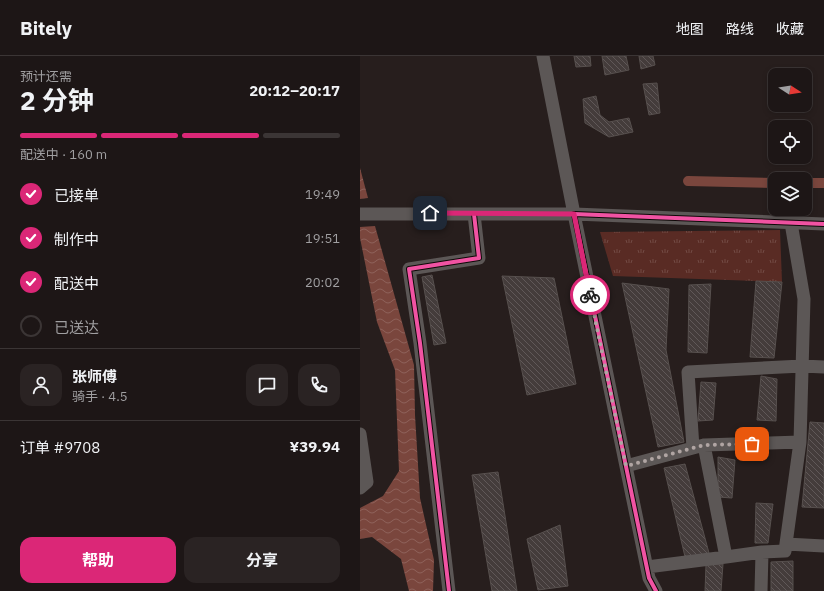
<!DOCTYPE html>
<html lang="zh">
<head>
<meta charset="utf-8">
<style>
	:root { --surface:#1d1616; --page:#2a2323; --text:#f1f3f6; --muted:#a09fa1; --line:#3b3535; --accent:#db2777 }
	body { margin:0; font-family:"IBM Plex Sans","Noto Sans SC",sans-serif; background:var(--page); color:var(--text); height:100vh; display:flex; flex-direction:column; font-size:15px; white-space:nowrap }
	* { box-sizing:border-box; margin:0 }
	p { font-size:13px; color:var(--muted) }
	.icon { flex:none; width:22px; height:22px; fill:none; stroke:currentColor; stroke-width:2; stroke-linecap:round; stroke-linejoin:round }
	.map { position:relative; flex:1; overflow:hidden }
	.details { display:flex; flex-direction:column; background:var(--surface); width:360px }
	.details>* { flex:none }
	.needle { width:26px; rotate:102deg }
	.buttons { position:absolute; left:408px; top:12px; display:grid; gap:8px }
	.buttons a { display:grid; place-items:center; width:44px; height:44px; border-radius:8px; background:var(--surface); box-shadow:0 2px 6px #0003,0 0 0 1px var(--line); font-size:20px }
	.pin { position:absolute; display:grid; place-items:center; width:34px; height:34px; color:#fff; margin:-17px; border-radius:8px; box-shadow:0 2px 6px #0006 }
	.courier { position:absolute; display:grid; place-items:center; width:40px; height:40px; margin:-20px; border:3px solid #db2777; border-radius:50%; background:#fff; color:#222; box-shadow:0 1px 5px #0007 }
	.summary em { font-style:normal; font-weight:700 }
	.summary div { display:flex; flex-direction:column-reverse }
	.summary { display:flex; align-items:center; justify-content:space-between; height:68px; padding:0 20px }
	h1 { font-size:26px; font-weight:700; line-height:30px }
	.bar { display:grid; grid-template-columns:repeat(4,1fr); gap:6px 4px; align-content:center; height:48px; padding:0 20px }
	.bar i { height:5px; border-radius:3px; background:var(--line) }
	.bar .current { background:var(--accent) }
	.bar p { grid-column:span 4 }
	.line { display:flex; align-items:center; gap:10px; padding:0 20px; border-top:1px solid var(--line) }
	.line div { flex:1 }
	.round { display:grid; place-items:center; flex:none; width:42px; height:42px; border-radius:12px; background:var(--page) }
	ol { padding:0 20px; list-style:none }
	li { display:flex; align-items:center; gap:12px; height:44px }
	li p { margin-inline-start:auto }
	li .icon { padding:4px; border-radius:50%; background:var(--accent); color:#fff; stroke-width:4 }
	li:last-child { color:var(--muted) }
	li i { width:22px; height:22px; border:2px solid var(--line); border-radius:50% }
	.primary-button { display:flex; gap:8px; margin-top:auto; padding:8px 20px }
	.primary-button a { flex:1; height:46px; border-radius:12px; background:var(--accent); color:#fff; font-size:16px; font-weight:700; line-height:46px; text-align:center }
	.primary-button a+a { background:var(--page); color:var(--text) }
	header { display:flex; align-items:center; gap:24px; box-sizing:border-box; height:56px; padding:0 20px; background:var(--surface); border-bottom:1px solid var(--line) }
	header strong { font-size:19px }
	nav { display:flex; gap:22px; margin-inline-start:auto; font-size:14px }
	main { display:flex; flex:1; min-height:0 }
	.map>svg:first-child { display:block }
	.park { fill:url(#park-tufts) }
	.water { fill:url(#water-waves) }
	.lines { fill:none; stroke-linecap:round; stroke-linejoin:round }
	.canal { stroke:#7a463d; stroke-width:10 }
	.building { fill:url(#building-back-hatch); stroke:#57504e }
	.minor { stroke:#5c5756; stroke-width:13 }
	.cycleway-casing { stroke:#0e0807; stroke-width:6 }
	.cycleway { stroke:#f153a3; stroke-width:4 }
	.done { stroke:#b0a5a3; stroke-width:4; stroke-dasharray:0 7.2 }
	.route { stroke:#db2777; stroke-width:5 }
</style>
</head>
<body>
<header>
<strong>Bitely</strong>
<nav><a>地图</a><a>路线</a><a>收藏</a></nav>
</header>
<main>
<section class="details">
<div class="summary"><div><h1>2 分钟</h1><p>预计还需</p></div><em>20:12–20:17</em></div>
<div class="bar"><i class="current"></i><i class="current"></i><i class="current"></i><i></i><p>配送中 · 160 m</p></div>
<ol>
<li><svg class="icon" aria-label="check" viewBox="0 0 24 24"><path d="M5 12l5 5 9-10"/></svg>已接单<p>19:49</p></li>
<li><svg class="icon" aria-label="check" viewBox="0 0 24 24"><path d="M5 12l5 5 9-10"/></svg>制作中<p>19:51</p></li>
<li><svg class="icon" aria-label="check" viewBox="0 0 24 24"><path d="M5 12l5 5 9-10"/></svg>配送中<p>20:02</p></li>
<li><i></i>已送达</li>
</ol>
<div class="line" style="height:72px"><a class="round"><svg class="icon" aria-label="person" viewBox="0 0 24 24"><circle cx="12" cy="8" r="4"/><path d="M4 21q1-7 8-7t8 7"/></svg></a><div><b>张师傅</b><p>骑手 · 4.5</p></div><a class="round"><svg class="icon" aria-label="chat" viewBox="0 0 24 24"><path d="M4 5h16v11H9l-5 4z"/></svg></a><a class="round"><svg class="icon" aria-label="phone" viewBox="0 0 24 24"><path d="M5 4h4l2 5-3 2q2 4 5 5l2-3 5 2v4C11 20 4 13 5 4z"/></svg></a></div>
<div class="line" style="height:52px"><div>订单 #9708</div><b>¥39.94</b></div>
<div class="primary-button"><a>帮助</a><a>分享</a></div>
</section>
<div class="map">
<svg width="464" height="535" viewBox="0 0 464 535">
	<defs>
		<pattern id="park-tufts" width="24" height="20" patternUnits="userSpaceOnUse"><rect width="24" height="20" fill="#592b24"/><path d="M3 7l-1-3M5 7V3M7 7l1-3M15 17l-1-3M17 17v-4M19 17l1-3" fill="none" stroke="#724a44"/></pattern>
		<pattern id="water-waves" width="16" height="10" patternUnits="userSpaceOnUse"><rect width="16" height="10" fill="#7a463d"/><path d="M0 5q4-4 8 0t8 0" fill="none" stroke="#8e6159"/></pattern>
		<pattern id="building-back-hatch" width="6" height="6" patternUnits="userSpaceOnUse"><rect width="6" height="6" fill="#443c3b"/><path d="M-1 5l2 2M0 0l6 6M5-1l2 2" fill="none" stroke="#605858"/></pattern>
	</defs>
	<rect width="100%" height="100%" fill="#271e1d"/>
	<path class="park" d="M420,174L422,226L253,220L240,176Z"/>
	<path class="water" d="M0,112L8,142L0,143Z
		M15,170L54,309L55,359L60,442L74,504L73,535H49L41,503L12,481L0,483V452L23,440L39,415L35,314L17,266L0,182V171Z"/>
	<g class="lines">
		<path class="canal" d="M328,125L415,127
			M445,127H464"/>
	</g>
	<path class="building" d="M214,0H230L231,10L216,11Z
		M242,0H266L269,14L245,19Z
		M279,0H293L295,9L281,13Z
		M297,27L300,57L289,59L283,28Z
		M236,40L240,59L249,66L269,62L273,76L249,81L225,67L223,43Z
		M72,219L86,287L74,289L62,221Z
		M142,220L194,222L216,328L167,339Z
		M396,225L422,226L414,302L390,301Z
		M262,227L309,233L306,294L324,386L298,391Z
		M351,228L347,297L328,296L329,229Z
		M401,320L417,323L416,365L397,364Z
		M341,326L356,327L353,364L338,365Z
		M450,366L464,367V452L442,451Z
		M358,401L375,404L372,442L358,441Z
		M325,408L349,497L326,505L304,412Z
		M138,416L157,535H132L112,419Z
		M396,447L413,448L408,487H395Z
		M200,469L208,530L178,534L167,483Z
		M433,505V535H411V506Z
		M363,508L361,535H345L346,509Z"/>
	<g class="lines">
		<path class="minor" d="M0,158H214L183,0
			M0,378L7,426L0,432
			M344,389L366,501L402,496
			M333,392L328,316L442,310L464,311
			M266,410L344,389L440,386
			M426,488L464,490
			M287,511L366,501
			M89,535L60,287L49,213L119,202L114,158
			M296,535L289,522L214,158L464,168
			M401,535L402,496L425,495L440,386L444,243L431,167"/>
		<g class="cycleway-casing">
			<path id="cycleway" d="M89,535L60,287L49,213L119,202L114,158
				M296,535L289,522L214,158L464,168"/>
		</g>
		<use href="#cycleway" class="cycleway"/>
	</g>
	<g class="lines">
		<path class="done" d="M230,239L266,410L344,389L392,388"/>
		<path class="route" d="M70,157L214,158L230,239"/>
	</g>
</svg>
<div class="buttons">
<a><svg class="needle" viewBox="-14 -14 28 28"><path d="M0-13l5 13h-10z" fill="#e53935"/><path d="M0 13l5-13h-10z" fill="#a09fa1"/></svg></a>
<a><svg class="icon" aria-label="locate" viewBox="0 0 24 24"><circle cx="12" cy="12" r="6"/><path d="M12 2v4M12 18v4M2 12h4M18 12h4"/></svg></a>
<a><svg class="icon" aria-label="layers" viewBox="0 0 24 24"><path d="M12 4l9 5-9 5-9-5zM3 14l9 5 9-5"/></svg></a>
</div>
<div class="pin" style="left:392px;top:388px;background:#ea580c"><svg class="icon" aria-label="bag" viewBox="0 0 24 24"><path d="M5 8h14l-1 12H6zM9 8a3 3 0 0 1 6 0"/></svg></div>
<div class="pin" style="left:70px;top:157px;background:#1f2937"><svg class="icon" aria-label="home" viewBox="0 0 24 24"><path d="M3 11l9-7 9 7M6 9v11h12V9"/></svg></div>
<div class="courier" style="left:230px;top:239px"><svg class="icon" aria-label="bike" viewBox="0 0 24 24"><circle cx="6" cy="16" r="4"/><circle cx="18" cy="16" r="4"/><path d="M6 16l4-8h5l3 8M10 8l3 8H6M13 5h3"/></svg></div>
</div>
</main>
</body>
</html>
